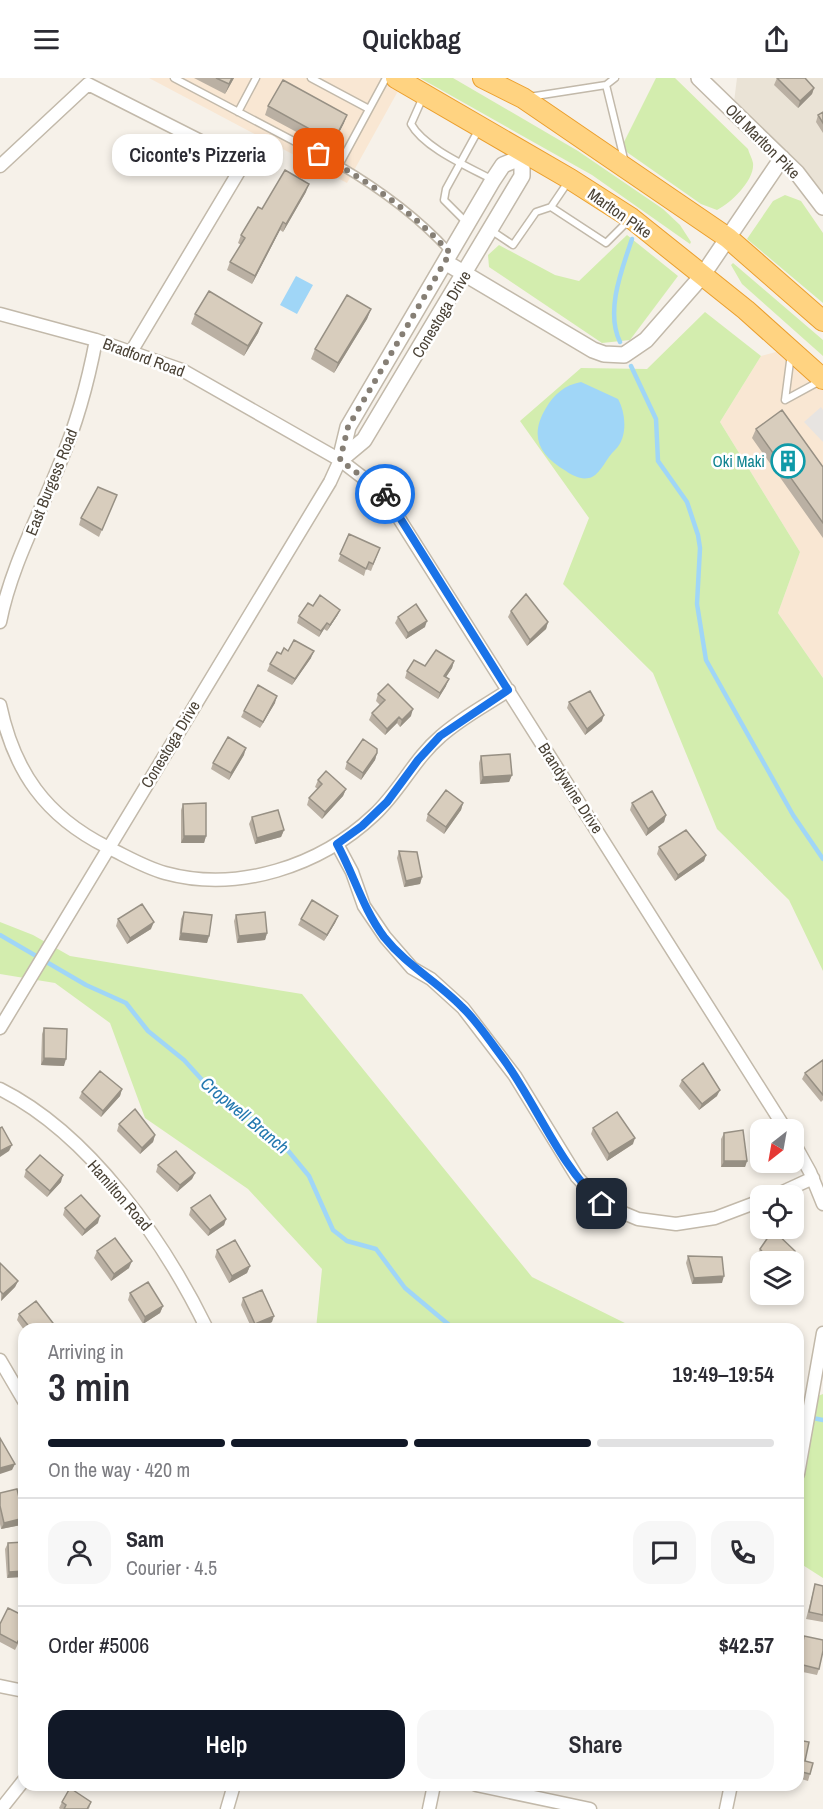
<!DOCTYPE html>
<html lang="en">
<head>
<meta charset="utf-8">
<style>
	:root { --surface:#fff; --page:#f7f7f7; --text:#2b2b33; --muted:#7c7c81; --line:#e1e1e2; --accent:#111827 }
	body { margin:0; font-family:"Archivo Narrow",sans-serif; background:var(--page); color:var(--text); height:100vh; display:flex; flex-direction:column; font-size:22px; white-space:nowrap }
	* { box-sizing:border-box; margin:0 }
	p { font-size:20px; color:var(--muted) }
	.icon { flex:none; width:33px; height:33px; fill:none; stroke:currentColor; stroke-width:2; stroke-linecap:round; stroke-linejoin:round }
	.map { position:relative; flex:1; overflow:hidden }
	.details { position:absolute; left:18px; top:1245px; width:786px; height:468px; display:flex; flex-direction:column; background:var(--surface); border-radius:18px; box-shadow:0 3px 9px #0003 }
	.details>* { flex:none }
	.needle { width:39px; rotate:211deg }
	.tools { position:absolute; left:750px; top:1041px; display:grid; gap:12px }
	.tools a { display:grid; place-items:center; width:54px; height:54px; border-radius:12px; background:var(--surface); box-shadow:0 3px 9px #0003; font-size:30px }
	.pin { position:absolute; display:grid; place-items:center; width:51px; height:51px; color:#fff; margin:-26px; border-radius:12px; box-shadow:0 3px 9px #0006 }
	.courier { position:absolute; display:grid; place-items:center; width:60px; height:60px; margin:-30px; border:4px solid #1a73e8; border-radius:50%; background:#fff; color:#222; box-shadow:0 2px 8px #0007 }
	.bubble { position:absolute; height:42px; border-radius:18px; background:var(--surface); box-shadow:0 3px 9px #0003; font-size:20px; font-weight:600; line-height:42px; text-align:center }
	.headline em { font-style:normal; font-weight:600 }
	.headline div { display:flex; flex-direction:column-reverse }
	.headline { display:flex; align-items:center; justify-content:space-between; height:102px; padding:0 30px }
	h1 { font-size:39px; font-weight:600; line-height:45px }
	.bar { display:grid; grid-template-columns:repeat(4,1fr); gap:9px 6px; align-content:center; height:72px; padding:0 30px }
	.bar i { height:8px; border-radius:4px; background:var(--line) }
	.bar .current { background:var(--accent) }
	.bar p { grid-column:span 4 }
	.line { display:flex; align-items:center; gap:15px; padding:0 30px; border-top:2px solid var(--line) }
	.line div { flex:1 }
	.round { display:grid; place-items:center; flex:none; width:63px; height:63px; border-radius:18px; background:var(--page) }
	.cta { display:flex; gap:12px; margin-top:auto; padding:12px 30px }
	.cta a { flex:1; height:69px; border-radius:18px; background:var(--accent); color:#fff; font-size:24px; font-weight:600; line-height:69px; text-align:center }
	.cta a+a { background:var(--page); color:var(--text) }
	header { display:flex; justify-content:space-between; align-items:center; height:78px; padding:0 30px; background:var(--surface); font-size:27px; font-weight:600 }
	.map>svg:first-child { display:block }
	.residential { fill:#eae3d6 }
	.commercial { fill:#f9e7d3 }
	.green { fill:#d3edae }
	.parking { fill:#e7e4e1 }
	.water { fill:#a0d6f7 }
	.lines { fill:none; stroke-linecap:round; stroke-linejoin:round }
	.stream { stroke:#a0d6f7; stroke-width:4.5 }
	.service-casing { stroke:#c2b9aa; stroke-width:9 }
	.minor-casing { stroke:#c2b9aa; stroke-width:15 }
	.tertiary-casing { stroke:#c2b9aa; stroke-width:18 }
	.trunk-casing { stroke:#eb9f2d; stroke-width:22 }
	.service { stroke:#fff; stroke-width:6 }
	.minor { stroke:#fff; stroke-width:12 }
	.tertiary { stroke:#fff; stroke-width:15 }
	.trunk { stroke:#ffd381; stroke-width:20 }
	.wall { fill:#bab0a3 }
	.shaded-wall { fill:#979084 }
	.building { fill:#d8cdbd; stroke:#979084; stroke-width:1.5 }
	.done { stroke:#867f75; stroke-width:6; stroke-dasharray:0 10.8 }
	.route { stroke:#1a73e8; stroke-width:8 }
	.labels { text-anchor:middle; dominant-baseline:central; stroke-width:5; stroke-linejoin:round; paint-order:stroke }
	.street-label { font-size:16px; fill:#4a4236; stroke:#fff }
	.culture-label { font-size:16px; fill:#0d838f; stroke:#fff; text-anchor:end }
	.water-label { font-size:18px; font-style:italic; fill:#2378af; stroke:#fff }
</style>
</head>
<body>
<header><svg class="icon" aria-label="menu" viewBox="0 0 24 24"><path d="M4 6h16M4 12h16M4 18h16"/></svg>Quickbag<svg class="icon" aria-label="share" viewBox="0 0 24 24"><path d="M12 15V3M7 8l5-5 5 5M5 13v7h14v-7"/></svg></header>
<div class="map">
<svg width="823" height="1731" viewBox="0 0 823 1731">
	<rect width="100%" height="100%" fill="#f6f1e9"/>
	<path class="residential" d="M737,0H823V129L733,32Z"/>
	<path class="commercial" d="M149,0H396L403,4L347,105Z
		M791,270L823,301V600L778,535L800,474L720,344L761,278Z"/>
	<path class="green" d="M420,0H453L578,73L663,131L680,147L691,164L690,166L592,97Z
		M656,0H675L748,71C749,75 752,80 753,85C755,102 731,125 717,132L701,126L621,70Z
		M785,117L801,123L823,155V225L747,161L773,123Z
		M627,157L678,198L630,262L602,265L489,189L488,177L499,167L555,197L579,203Z
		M733,185L823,262V278L742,206L731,187Z
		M705,234L761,278L720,344L800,474L778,535L823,600V893L789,822L717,751L653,595L563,506L589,440L520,343L581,290L647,291Z
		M0,844L33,857L70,878L302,916L532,1199L637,1251H316L322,1191L248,1111L145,1040L110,945L55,905L0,896Z
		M823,1316V1500L798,1484V1326Z"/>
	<path class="parking" d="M821,329L823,332V364L804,344Z"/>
	<path class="water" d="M296,198L313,207L297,236L280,227Z
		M581,304L618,321C626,335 628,360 615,372C607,379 601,395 592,399C583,403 573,398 566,393C539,377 529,358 546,330C554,316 565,307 581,304Z"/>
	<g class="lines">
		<path class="stream" d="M620,264C605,233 622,191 632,161
			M631,288L656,341L658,383L687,424L698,457L700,470L697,526L706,582L793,737L823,781
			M0,857L86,907L126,925L148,953L184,982L213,1014L255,1043L285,1069L309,1098L333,1152L347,1163L376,1171L405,1210L454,1251
			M798,1337L823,1342"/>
		<g class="service-casing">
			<path id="service" d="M174,0L339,87L386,0
				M311,0L369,31
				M606,7L625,85
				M423,19L411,46C424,70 469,89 493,102
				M529,19L606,7L615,0
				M238,34L256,0
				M339,87C380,111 417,138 449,173
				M551,129L606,165L629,142
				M467,145L444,122L446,111L479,51
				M492,153L513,167L536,134L551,129L568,104
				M785,322L791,276
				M785,322L822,302"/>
		</g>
		<g class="minor-casing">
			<path id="minor" d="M0,88L88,6L244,85L131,274
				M0,236L96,262L182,292L340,382L383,415L786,1052
				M0,544C11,488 39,438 60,385C77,345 88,304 96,262
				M0,627C14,693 45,738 107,769C126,778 144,789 165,795C238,815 320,788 374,737C400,713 414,681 441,658C461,640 486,627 509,612
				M337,766L352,794L364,828L385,859L412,890L431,901L463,930L515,998L577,1099L602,1126L638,1141L676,1146L715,1140L760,1123
				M0,950L330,404L340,382
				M0,1011C90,1056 164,1163 207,1251
				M794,1065L810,1094L823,1126
				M774,1118L813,1100
				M0,1282L24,1323
				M798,1396L823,1255
				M0,1608L24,1613
				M476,1707L590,1731
				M1,1731L24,1702
				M227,1731L234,1707
				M429,1731L434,1707
				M726,1731L731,1707"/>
		</g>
		<g class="tertiary-casing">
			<path id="tertiary" d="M699,0L797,95L823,129
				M445,184L593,272L604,276L624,277L646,262L702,198L782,80
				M340,382L364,362L522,98V79L525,74
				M340,382L348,349L493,102L503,87L522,79"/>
		</g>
		<g class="trunk-casing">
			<path id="trunk" d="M396,0L570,101L631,140L746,232L823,301
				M483,0L523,20L728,160L823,243"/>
		</g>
		<use href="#service" class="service"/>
		<use href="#minor" class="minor"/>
		<use href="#tertiary" class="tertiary"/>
		<use href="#trunk" class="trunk"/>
	</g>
	<path class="wall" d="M194,0H234L225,16Z
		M777,0L814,10L812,16L798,30L774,7Z
		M268,28L344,45L330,72L265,37Z
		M823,34V55L816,44L818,37Z
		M306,114L283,154L280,152L252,206L227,192L230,184L241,167L238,165L241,157L262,131Z
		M371,231L367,241L334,295L311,281L315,271Z
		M195,236L262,245L258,255L244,278L191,246Z
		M756,351L823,389V460L752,360Z
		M114,423L99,459L79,447L81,440Z
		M349,456L380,470L371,493L366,491L364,498L338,483Z
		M313,528L340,532L337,538L327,553L324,551L319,559L297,545L299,538Z
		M511,533L548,544L546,551L527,568L508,539Z
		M398,539L425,549L406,561L395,545Z
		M288,573L311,580L292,607L267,593L270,586L281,576Z
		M454,583L452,590L446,599V608L438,621L405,600L407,593L425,588Z
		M378,616L411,638L400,649L397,645L385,657L369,642L372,635L380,627L376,623Z
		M569,624L602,643L585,657L567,630Z
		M275,625L260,650L241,639L244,633Z
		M377,675L375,682L361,702L345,691L347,684Z
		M244,677L229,702L211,691L213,685Z
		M481,678L512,697L509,704L480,706L479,685Z
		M318,702L346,711L343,718L322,741L307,727L309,720L318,711L315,709Z
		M463,725L461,732L444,756L426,743L428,736Z
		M632,725L666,737L664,744L646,758L630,732Z
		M183,726L206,758L204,765H181V732Z
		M252,739L284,752L281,759L255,766L249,746Z
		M659,769L706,777L704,783L675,803L657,776Z
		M399,773L422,799L420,806L404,809L397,780Z
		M184,834L209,858L207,865L179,862L181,841Z
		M236,837L267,855L265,862L237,865L234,843Z
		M338,838L335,845L324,863L298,847L301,841Z
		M118,841L151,851L127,866L116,848Z
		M44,950L64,988L41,987L42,956Z
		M823,982V1022L821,1024L802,1001L805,995Z
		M682,1002L717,1018L699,1032L679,1008Z
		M122,1011L120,1018L101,1039L79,1020L82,1014Z
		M119,1046L155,1057L153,1064L140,1076L117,1053Z
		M593,1050L633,1066L607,1083L591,1056Z
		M724,1055L747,1083L745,1089H721V1061Z
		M158,1087L195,1095L192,1101L177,1114L156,1094Z
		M26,1092L61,1104L47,1119L24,1099Z
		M65,1130L98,1145L82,1158L63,1137Z
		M191,1130L226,1141L224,1147L208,1158L189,1137Z
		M760,1171L795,1173L792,1180L790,1184H763L757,1177Z
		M217,1172L250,1188L247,1195L229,1205L215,1179Z
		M97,1173L129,1190L111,1203L94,1180Z
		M688,1178L722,1205L692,1206L686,1185Z
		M0,1185L18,1203L15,1209L1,1223Z
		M130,1215L163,1228L160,1235L143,1246L128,1222Z
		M243,1220L272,1244L257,1251H252L241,1227Z
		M19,1236L56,1251L24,1252L17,1242Z
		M0,1415L21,1447L1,1451L0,1446Z
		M24,1464L7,1500L5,1471L8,1465Z
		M815,1506L823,1508V1544L806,1541Z
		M0,1546L24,1554L15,1572L0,1564Z
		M804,1558L819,1591L817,1597L798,1593V1584L802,1565Z
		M798,1662L805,1683L810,1696L808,1703L798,1700Z
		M62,1724H91L89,1731H60L59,1730Z"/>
	<path class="shaded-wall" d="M232,0H234L225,16L229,6Z
		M814,10L812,16L798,30L800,23Z
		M347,37L344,45L330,72L333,64Z
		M309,106L306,114L283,154L286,146Z
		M283,144L280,152L252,206L255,198Z
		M371,231L367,241L334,295L338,285Z
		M262,245L258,255L244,278L248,268Z
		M340,532L337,538L327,553L330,547Z
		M427,543L425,549L406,561L408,555Z
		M548,544L546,551L527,568L530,562Z
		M327,545L324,551L319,559L321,553Z
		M314,573L311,580L292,607L295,601Z
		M454,583L452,590L442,605L444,598Z
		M449,601L446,608L438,621L440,615Z
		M277,618L275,625L260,650L263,644Z
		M413,631L411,638L400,649L402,642Z
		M604,637L602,643L585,657L587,651Z
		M399,639L397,645L385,657L387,651Z
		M246,670L244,677L229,702L231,695Z
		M377,675L375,682L361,702L363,695Z
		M512,697L509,704L480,706L483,699Z
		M346,711L343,718L322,741L325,734Z
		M463,725L461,732L444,756L446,749Z
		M666,737L664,744L646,758L648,751Z
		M284,752L281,759L255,766L257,760Z
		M184,758H206L204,765H181Z
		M706,777L704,783L675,803L678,797Z
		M422,799L420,806L404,809L406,803Z
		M338,838L335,845L324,863L327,857Z
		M154,844L151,851L127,866L130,860Z
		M181,855L209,858L207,865L179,862Z
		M267,855L265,862L237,865L239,858Z
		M44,980L66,981L64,988L41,987Z
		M122,1011L120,1018L101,1039L103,1033Z
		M720,1012L717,1018L699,1032L702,1026Z
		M155,1057L153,1064L140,1076L142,1070Z
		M635,1060L633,1066L607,1083L609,1076Z
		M12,1067L9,1073L0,1079V1073Z
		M724,1083H747L745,1089H721Z
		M195,1095L192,1101L177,1114L180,1107Z
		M63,1097L61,1104L47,1119L50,1113Z
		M100,1138L98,1145L82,1158L85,1152Z
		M226,1141L224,1147L208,1158L210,1152Z
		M795,1173L792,1180L790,1184H787Z
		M132,1183L129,1190L111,1203L114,1196Z
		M250,1188L247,1195L229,1205L232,1198Z
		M724,1198L722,1205L692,1206L694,1200Z
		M18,1203L15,1209L1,1223L3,1216Z
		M163,1228L160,1235L143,1246L145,1239Z
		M274,1238L272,1244L257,1251H254L255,1246Z
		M15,1386L12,1392L0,1396V1390Z
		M24,1440L21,1447L1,1451L4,1445Z
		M24,1493V1499L7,1500L9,1494Z"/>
	<path class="building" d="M216,0H232L229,6Z
		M777,0H805L814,10L800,23Z
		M283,2L347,37L333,64L268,28Z
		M823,34V45L818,37Z
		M285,92L309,106L286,146L283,144L255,198L230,184L245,160L241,157L258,129L262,131Z
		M209,213L262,245L248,268L195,236Z
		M347,217L371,231L338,285L315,271Z
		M782,332L823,389V445L756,351Z
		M98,409L117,417L102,452L81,440Z
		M349,456L380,470L373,486L369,484L366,491L340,476Z
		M526,516L548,544L530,562L511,533Z
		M320,517L340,532L330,547L327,545L321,553L299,538L308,525L313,528Z
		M416,526L427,543L408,555L398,539Z
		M294,562L314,573L295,601L270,586L277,574L281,576L284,570L288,573Z
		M436,572L454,583L444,598L449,601L440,615L407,593L414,582L425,588Z
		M388,606L413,631L402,642L399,639L387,651L372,635L385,622L378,616Z
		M258,607L277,618L263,644L244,633Z
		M590,613L604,637L587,651L569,624Z
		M228,659L246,670L231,695L213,685Z
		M363,661L377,671V675L363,695L347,684Z
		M510,676L512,697L483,699L481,678Z
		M326,693L346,711L325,734L309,720L322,706L318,702Z
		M446,712L463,725L446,749L428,736Z
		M652,713L666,737L648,751L632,725Z
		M206,725V758H184L183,726Z
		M278,732L284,752L257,760L252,739Z
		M686,752L706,777L678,797L659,769Z
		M399,773L417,774L422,799L406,803Z
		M312,822L338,838L327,857L301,841Z
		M142,826L154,844L130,860L118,841Z
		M184,834L212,837L209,858L181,855Z
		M265,834L267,855L239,858L236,837Z
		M44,950L67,951L66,981L44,980Z
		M823,982V1017L805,995Z
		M703,985L720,1012L702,1026L682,1002Z
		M100,993L122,1011L103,1033L82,1014Z
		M135,1031L155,1057L142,1070L119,1046Z
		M617,1034L635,1060L609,1076L593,1050Z
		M2,1049L12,1067L0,1073V1050Z
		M743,1052L747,1083H724V1055Z
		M176,1073L195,1095L180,1107L158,1087Z
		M40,1077L63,1097L50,1113L26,1092Z
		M81,1117L100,1138L85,1152L65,1130Z
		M210,1117L226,1141L210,1152L191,1130Z
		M773,1152L795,1173L787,1184H771L760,1171Z
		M115,1160L132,1183L114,1196L97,1173Z
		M235,1162L250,1188L232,1198L217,1172Z
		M688,1178L722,1179L724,1198L694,1200Z
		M0,1185L18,1203L3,1216L0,1213Z
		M148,1204L163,1228L145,1239L130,1215Z
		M262,1212L274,1238L255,1246L243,1220Z
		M36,1223L56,1249L54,1251H31L19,1236Z
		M0,1360L15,1386L0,1390Z
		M17,1411L24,1440L4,1445L0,1428V1415Z
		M24,1464V1493L9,1494L8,1465Z
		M815,1506L823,1508V1537L809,1534Z
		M8,1530L24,1538V1552L17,1565L0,1556V1546Z
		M804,1558L823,1562V1573L819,1591L799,1586Z
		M798,1662L809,1664L805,1683L813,1685L810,1696L798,1693Z
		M70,1710L91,1724L87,1731H64L66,1727L62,1724Z"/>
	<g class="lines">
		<path class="done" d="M319,76C368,103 413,134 450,175L348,349L340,382L385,416"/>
		<path class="route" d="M385,416L508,612L440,658L418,682L387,724L362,748L337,766C354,797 363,831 384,859C407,888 437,903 462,929C477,943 489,962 502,979C537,1026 558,1086 602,1126"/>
	</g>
	<defs>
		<g id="building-ring" transform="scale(1.725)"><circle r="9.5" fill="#fff" stroke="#0f9aa8" stroke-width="1.5"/><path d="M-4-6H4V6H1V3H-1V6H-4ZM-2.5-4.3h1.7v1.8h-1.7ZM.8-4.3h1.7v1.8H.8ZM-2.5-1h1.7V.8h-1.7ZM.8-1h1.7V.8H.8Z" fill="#0f9aa8"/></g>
	</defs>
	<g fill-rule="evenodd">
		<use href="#building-ring" x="788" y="383"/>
	</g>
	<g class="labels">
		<g class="street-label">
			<text transform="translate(763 63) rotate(45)">Old Marlton Pike</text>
			<text transform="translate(620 135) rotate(35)">Marlton Pike</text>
			<text transform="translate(441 236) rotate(-59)">Conestoga Drive</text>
			<text transform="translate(144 279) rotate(20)">Bradford Road</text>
			<text transform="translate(51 404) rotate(-68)">East Burgess Road</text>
			<text transform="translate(170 666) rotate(-59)">Conestoga Drive</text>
			<text transform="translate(571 710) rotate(57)">Brandywine Drive</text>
			<text transform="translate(120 1117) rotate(49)">Hamilton Road</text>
		</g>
		<g class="culture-label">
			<text x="765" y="383">Oki Maki</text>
		</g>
		<g class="water-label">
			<text transform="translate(245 1037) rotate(40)">Cropwell Branch</text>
		</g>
	</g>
</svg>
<div class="tools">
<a><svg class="needle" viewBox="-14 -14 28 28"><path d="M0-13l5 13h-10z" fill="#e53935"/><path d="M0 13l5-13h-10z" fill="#7c7c81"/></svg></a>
<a><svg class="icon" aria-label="locate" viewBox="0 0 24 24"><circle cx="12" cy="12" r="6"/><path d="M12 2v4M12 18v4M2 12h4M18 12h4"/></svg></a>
<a><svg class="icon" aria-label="layers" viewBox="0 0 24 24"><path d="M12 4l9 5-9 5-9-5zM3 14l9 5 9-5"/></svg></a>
</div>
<div class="pin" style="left:319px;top:76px;background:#ea580c"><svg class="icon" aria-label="bag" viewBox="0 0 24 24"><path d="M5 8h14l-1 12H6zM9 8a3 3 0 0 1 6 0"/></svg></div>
<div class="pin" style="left:602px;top:1126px;background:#1f2937"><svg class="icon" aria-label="home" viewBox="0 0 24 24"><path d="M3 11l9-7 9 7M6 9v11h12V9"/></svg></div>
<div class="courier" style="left:385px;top:416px"><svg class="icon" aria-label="bike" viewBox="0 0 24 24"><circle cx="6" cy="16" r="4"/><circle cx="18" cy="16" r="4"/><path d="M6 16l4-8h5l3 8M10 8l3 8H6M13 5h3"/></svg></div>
<div class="bubble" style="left:112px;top:56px;width:171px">Ciconte's Pizzeria</div>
<section class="details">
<div class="headline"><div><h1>3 min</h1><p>Arriving in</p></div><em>19:49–19:54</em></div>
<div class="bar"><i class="current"></i><i class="current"></i><i class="current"></i><i></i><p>On the way · 420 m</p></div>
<div class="line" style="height:108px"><a class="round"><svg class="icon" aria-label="person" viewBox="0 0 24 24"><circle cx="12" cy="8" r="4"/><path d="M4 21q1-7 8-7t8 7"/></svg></a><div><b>Sam</b><p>Courier · 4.5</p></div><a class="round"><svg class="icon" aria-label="chat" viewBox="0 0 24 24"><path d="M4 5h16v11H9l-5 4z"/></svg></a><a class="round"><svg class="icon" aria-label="phone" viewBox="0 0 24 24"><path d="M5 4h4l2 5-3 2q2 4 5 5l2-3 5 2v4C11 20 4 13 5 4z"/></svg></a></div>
<div class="line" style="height:78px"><div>Order #5006</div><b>$42.57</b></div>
<div class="cta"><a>Help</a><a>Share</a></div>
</section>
</div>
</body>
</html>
